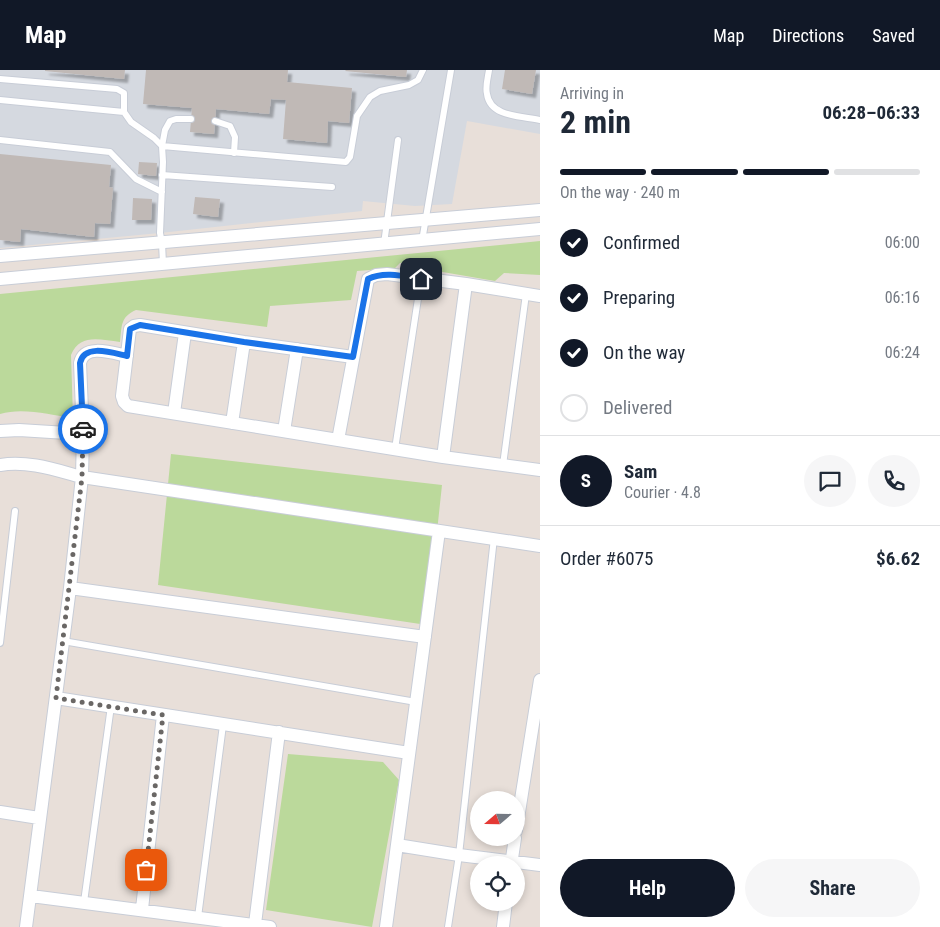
<!DOCTYPE html>
<html lang="en">
<head>
<meta charset="utf-8">
<style>
	:root { --surface:#fff; --page:#f6f6f7; --text:#1f2937; --muted:#747a83; --line:#e0e1e3; --accent:#111827 }
	body { margin:0; font-family:"Roboto Condensed",sans-serif; background:var(--page); color:var(--text); height:100vh; display:flex; flex-direction:column; font-size:19px; white-space:nowrap }
	* { box-sizing:border-box; margin:0 }
	p { font-size:16px; color:var(--muted) }
	.icon { flex:none; width:28px; height:28px; fill:none; stroke:currentColor; stroke-width:2; stroke-linecap:round; stroke-linejoin:round }
	.map { position:relative; flex:1; overflow:hidden }
	.sheet { display:flex; flex-direction:column; background:var(--surface); width:400px }
	.sheet>* { flex:none }
	.needle { width:32px; rotate:250deg }
	.buttons { position:absolute; left:470px; top:721px; display:grid; gap:10px }
	.buttons a { display:grid; place-items:center; width:55px; height:55px; border-radius:50%; background:var(--surface); box-shadow:0 2px 8px #0003; font-size:25px }
	.pin { position:absolute; display:grid; place-items:center; width:42px; height:42px; color:#fff; margin:-21px; border-radius:10px; box-shadow:0 2px 8px #0006 }
	.courier { position:absolute; display:grid; place-items:center; width:50px; height:50px; margin:-25px; border:4px solid #1a73e8; border-radius:50%; background:#fff; color:#222; box-shadow:0 1px 6px #0007 }
	.overview em { font-style:normal; font-weight:700 }
	.overview div { display:flex; flex-direction:column-reverse }
	.overview { display:flex; align-items:center; justify-content:space-between; height:85px; padding:0 20px }
	h1 { font-size:32px; font-weight:700; line-height:38px }
	.bar { display:grid; grid-template-columns:repeat(4,1fr); gap:8px 5px; align-content:center; height:60px; padding:0 20px }
	.bar i { height:6px; border-radius:4px; background:var(--line) }
	.bar .current { background:var(--accent) }
	.bar p { grid-column:span 4 }
	.line { display:flex; align-items:center; gap:12px; padding:0 20px; border-top:1px solid var(--line) }
	.line div { flex:1 }
	.round { display:grid; place-items:center; flex:none; width:52px; height:52px; border-radius:26px; background:var(--page) }
	ol { padding:0 20px; list-style:none }
	li { display:flex; align-items:center; gap:15px; height:55px }
	li p { margin-inline-start:auto }
	li .icon { padding:5px; border-radius:50%; background:var(--accent); color:#fff; stroke-width:4 }
	li:last-child { color:var(--muted) }
	li i { width:28px; height:28px; border:2px solid var(--line); border-radius:50% }
	.button { display:flex; gap:10px; margin-top:auto; padding:10px 20px }
	.button a { flex:1; height:58px; border-radius:30px; background:var(--accent); color:#fff; font-size:20px; font-weight:700; line-height:58px; text-align:center }
	.button a+a { background:var(--page); color:var(--text) }
	header { display:flex; align-items:center; gap:30px; box-sizing:border-box; height:70px; padding:0 25px; background:var(--accent); color:#fff }
	header strong { font-size:24px }
	nav { display:flex; gap:28px; margin-inline-start:auto; font-size:18px }
	main { display:flex; flex:1; min-height:0 }
	.map>svg:first-child { display:block }
	.airport { fill:#d5d9e0 }
	.green { fill:#bbd99b }
	.building { fill:#c0b9b6; filter:url(#shadow) }
	.lines { fill:none; stroke-linecap:round; stroke-linejoin:round }
	.lane-casing { stroke:#c8cdd7; stroke-width:8 }
	.street-casing { stroke:#c8cdd7; stroke-width:14 }
	.lane { stroke:#fff; stroke-width:6 }
	.street { stroke:#fff; stroke-width:12 }
	.done { stroke:#6a6765; stroke-width:5; stroke-dasharray:0 9 }
	.route { stroke:#1a73e8; stroke-width:6 }
</style>
</head>
<body>
<header>
<strong>Map</strong>
<nav><a>Map</a><a>Directions</a><a>Saved</a></nav>
</header>
<main>
<div class="map">
<svg width="540" height="857" viewBox="0 0 540 857">
	<defs>
		<filter id="shadow"><feDropShadow dx="4" dy="4" stdDeviation="1" flood-color="#0004"/></filter>
	</defs>
	<rect width="100%" height="100%" fill="#e8dfd9"/>
	<path class="airport" d="M0,0H540V64L467,51L452,134L415,136L363,131L362,141L160,163L0,178Z"/>
	<path class="green" d="M540,171V205L504,203L495,211L431,200L428,191L400,193L395,198L357,201L351,230L270,236L267,257L136,240C120,247 122,256 120,272C100,270 80,263 71,285L73,348C50,345 23,337 0,344V224Z
		M171,384L442,415L427,555L158,515Z
		M288,684L383,692L399,710L372,857L266,840Z"/>
	<path class="building" d="M45,0H125L124,9L45,1Z
		M146,0H288L287,12L352,18L349,53L328,51L327,73L283,69L286,30L271,29L269,44L216,39L214,64L190,62L192,38L143,34Z
		M346,0H407L406,7L345,1Z
		M505,0H536L532,24L502,19Z
		M0,84L111,95L109,117L113,118L110,154L95,153L94,167L21,159L20,172L0,170Z
		M139,92L157,93L156,106L138,104Z
		M195,127L220,129L218,147L193,144Z
		M133,128L152,129L151,150H132Z"/>
	<g class="lines">
		<g class="lane-casing">
			<path id="lane" d="M489,0C488,7 485,17 487,24C490,47 521,46 540,50
				M0,9L117,19L124,23V42L131,52L154,68L162,76L163,92L160,163L162,173L163,194
				M0,30L124,42
				M191,49H176L170,51L165,60L162,76L346,92L350,87L357,46L370,27L380,21L409,15L418,10L423,0
				M215,51L230,56L235,67L234,83
				M0,70L110,82L136,109L162,122
				M162,105L332,117
				M422,171L451,0
				M384,174L398,70
				M395,379L421,209
				M503,395L526,224
				M63,571L416,632
				M0,573L15,441
				M84,832L111,636
				M198,847L223,655
				M448,857L459,785L494,468"/>
		</g>
		<g class="street-casing">
			<path id="street" d="M0,186L540,140
				M0,209L540,159
				M353,287L244,272L140,255L134,256L130,259L122,326L124,332L128,336L443,387L540,400
				M174,343L185,263
				M232,353L244,272
				M0,361L19,360L83,364
				M284,361L297,279
				M338,370L368,209L376,205L387,204L466,214L540,226
				M443,387L466,214
				M0,395C27,390 56,400 82,407L540,476
				M70,518L425,567
				M56,628L409,683
				M0,742L39,748
				M516,761L540,610
				M397,775L459,785L540,795
				M511,795L515,768
				M31,826L270,857
				M142,839L163,645
				M255,854L279,662
				M26,857L70,518L82,407L83,364L80,293C84,273 113,283 127,286
				M386,857L439,461
				M503,857L506,832"/>
		</g>
		<use href="#lane" class="lane"/>
		<use href="#street" class="street"/>
	</g>
	<g class="lines">
		<path class="done" d="M83,359L82,407L56,628L163,645L146,800"/>
		<path class="route" d="M83,359L80,293C84,273 113,283 127,286L130,259L140,255L244,272L353,287L368,209C384,201 403,206 421,209"/>
	</g>
</svg>
<div class="buttons">
<a><svg class="needle" viewBox="-14 -14 28 28"><path d="M0-13l5 13h-10z" fill="#e53935"/><path d="M0 13l5-13h-10z" fill="#747a83"/></svg></a>
<a><svg class="icon" aria-label="locate" viewBox="0 0 24 24"><circle cx="12" cy="12" r="6"/><path d="M12 2v4M12 18v4M2 12h4M18 12h4"/></svg></a>
</div>
<div class="pin" style="left:146px;top:800px;background:#ea580c"><svg class="icon" aria-label="bag" viewBox="0 0 24 24"><path d="M5 8h14l-1 12H6zM9 8a3 3 0 0 1 6 0"/></svg></div>
<div class="pin" style="left:421px;top:209px;background:#1f2937"><svg class="icon" aria-label="home" viewBox="0 0 24 24"><path d="M3 11l9-7 9 7M6 9v11h12V9"/></svg></div>
<div class="courier" style="left:83px;top:359px"><svg class="icon" aria-label="car" viewBox="0 0 24 24"><path d="M5 17H2v-5l4-1 3-4h7l3 4 3 1v5h-3M9 17h6M6 11h13"/><circle cx="7" cy="17" r="2"/><circle cx="17" cy="17" r="2"/></svg></div>
</div>
<section class="sheet">
<div class="overview"><div><h1>2 min</h1><p>Arriving in</p></div><em>06:28–06:33</em></div>
<div class="bar"><i class="current"></i><i class="current"></i><i class="current"></i><i></i><p>On the way · 240 m</p></div>
<ol>
<li><svg class="icon" aria-label="check" viewBox="0 0 24 24"><path d="M5 12l5 5 9-10"/></svg>Confirmed<p>06:00</p></li>
<li><svg class="icon" aria-label="check" viewBox="0 0 24 24"><path d="M5 12l5 5 9-10"/></svg>Preparing<p>06:16</p></li>
<li><svg class="icon" aria-label="check" viewBox="0 0 24 24"><path d="M5 12l5 5 9-10"/></svg>On the way<p>06:24</p></li>
<li><i></i>Delivered</li>
</ol>
<div class="line" style="height:90px"><b class="round" style="background:var(--accent);color:#fff">S</b><div><b>Sam</b><p>Courier · 4.8</p></div><a class="round"><svg class="icon" aria-label="chat" viewBox="0 0 24 24"><path d="M4 5h16v11H9l-5 4z"/></svg></a><a class="round"><svg class="icon" aria-label="phone" viewBox="0 0 24 24"><path d="M5 4h4l2 5-3 2q2 4 5 5l2-3 5 2v4C11 20 4 13 5 4z"/></svg></a></div>
<div class="line" style="height:65px"><div>Order #6075</div><b>$6.62</b></div>
<div class="button"><a>Help</a><a>Share</a></div>
</section>
</main>
</body>
</html>
